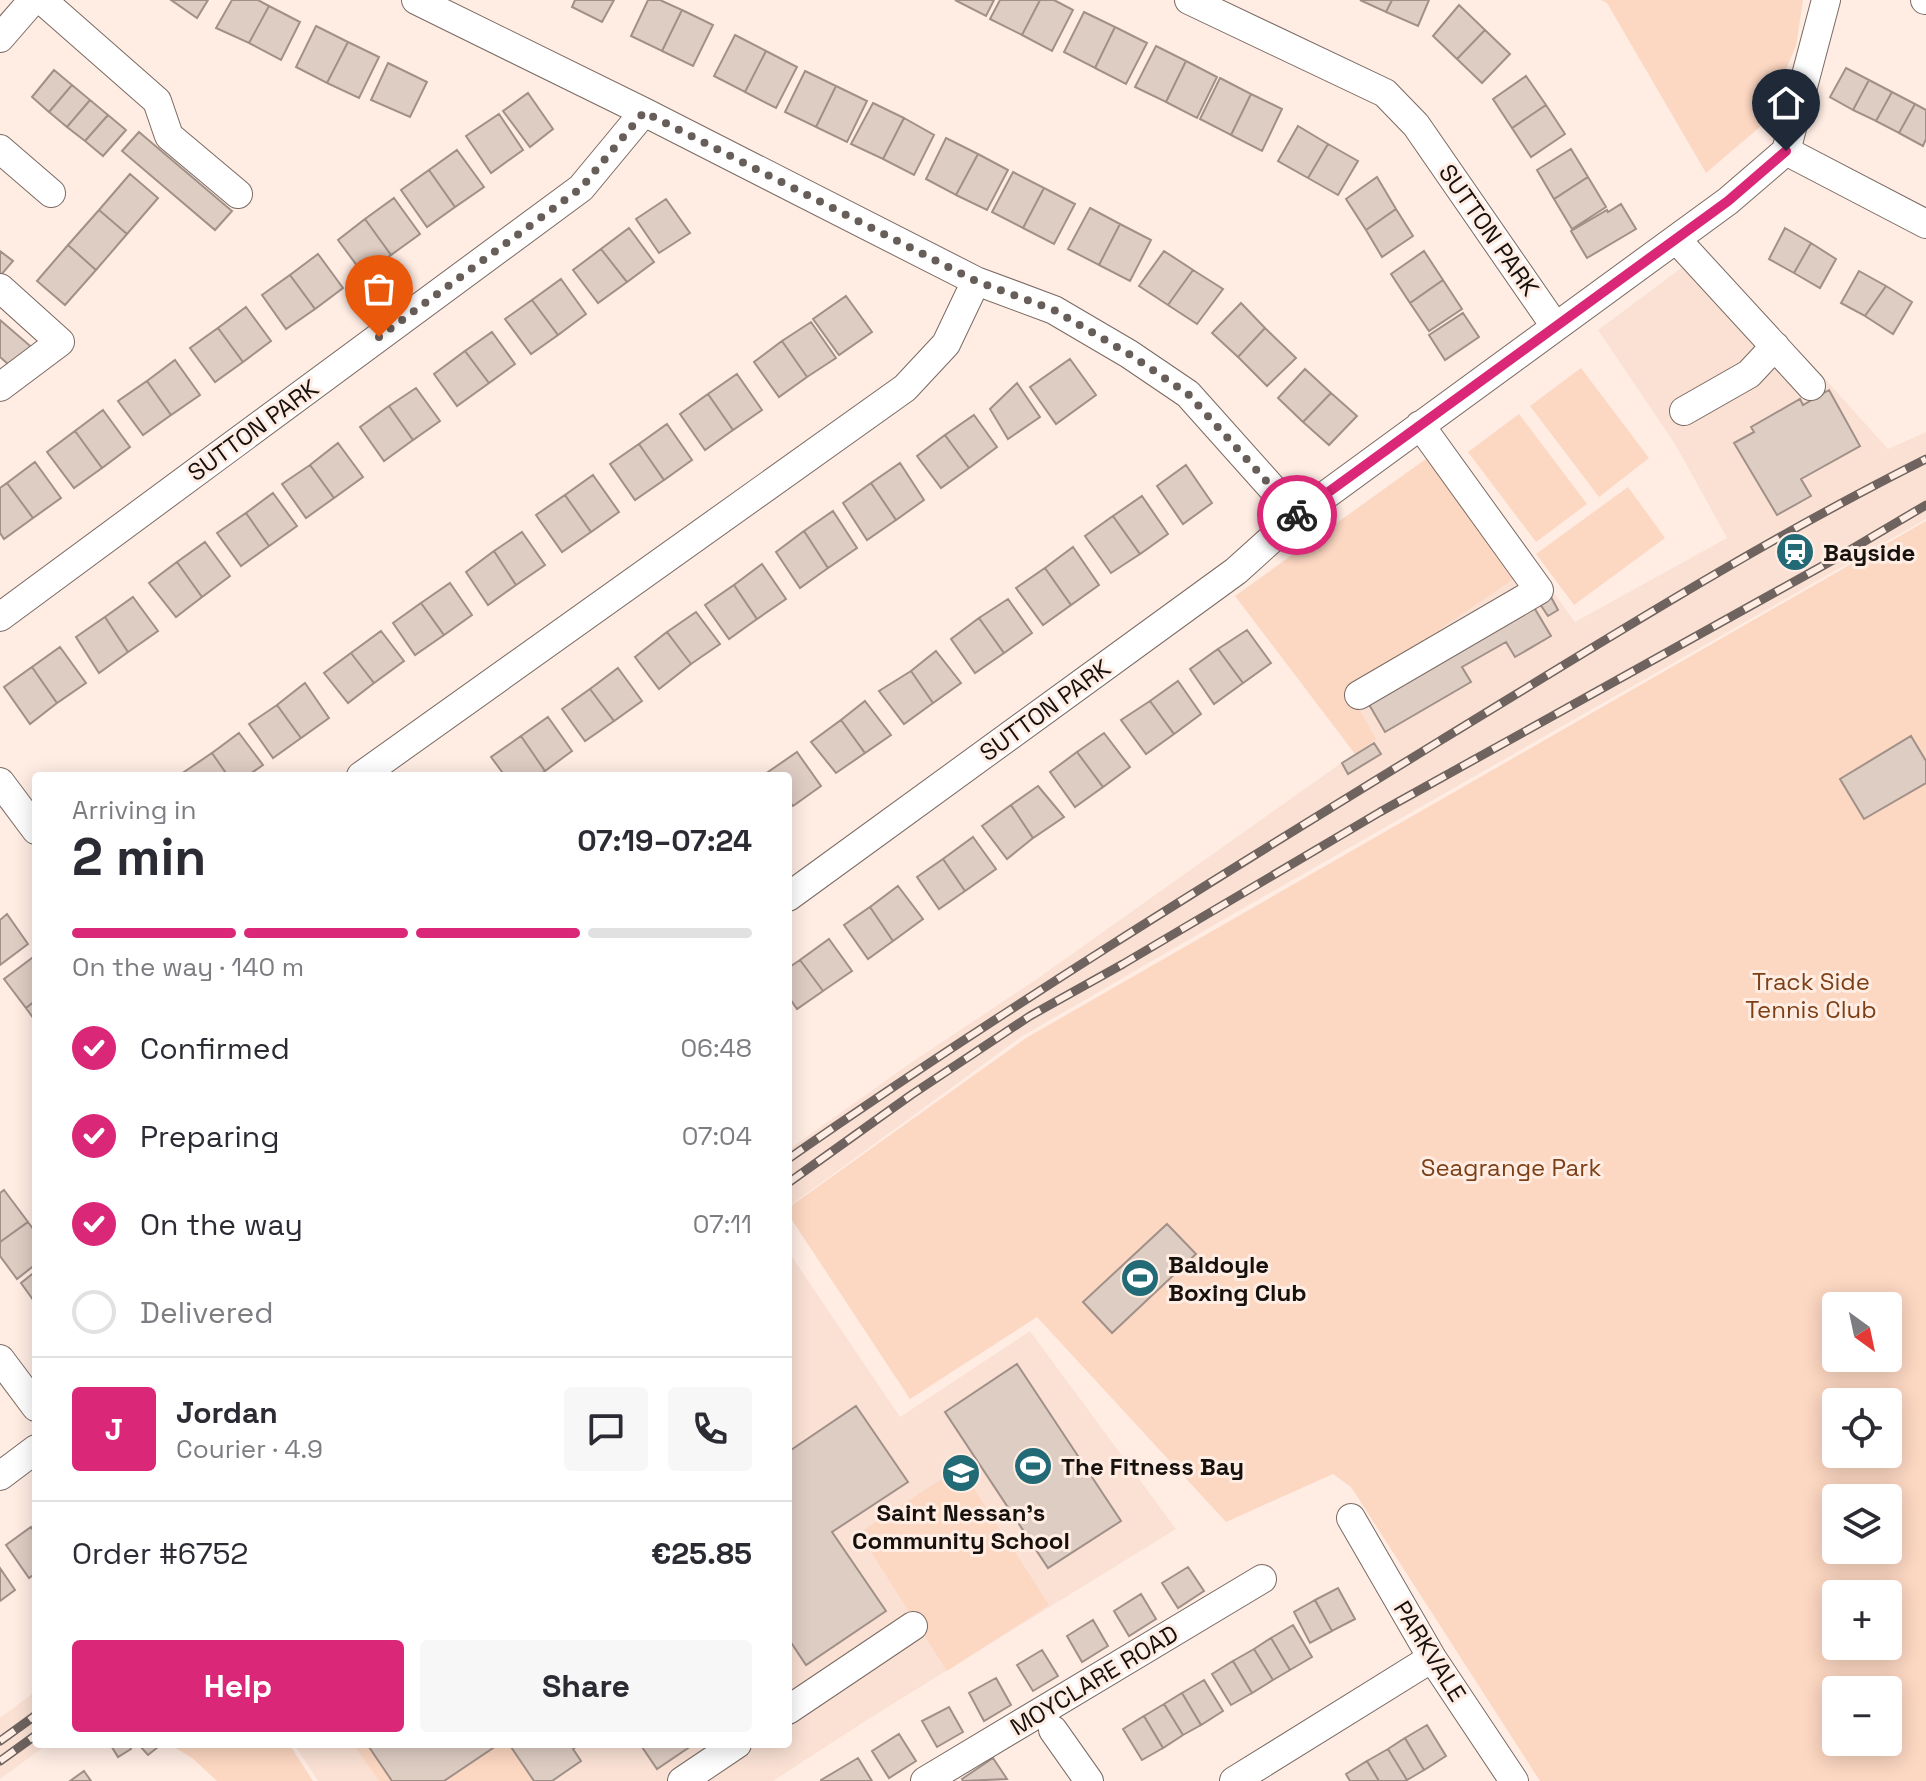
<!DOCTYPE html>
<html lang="en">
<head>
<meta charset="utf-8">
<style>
	:root { --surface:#fff; --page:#f7f7f7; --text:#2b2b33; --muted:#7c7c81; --line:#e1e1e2; --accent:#db2777 }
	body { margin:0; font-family:"Space Grotesk",sans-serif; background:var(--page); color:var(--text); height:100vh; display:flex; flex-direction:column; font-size:30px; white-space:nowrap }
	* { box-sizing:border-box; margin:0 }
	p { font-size:26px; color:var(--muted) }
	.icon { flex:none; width:44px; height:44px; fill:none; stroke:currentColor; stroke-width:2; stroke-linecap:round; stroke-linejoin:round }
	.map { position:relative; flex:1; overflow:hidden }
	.panel { position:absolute; left:32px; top:772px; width:760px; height:976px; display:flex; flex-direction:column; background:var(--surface); border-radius:8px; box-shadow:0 4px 20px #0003 }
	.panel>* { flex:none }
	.needle { width:52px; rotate:147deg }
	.controls { position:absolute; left:1822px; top:1292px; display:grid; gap:16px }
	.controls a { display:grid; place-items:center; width:80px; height:80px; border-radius:8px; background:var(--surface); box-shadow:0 4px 20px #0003; font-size:40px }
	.pin { position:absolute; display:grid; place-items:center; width:68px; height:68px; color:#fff; margin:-82px -34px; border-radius:50% 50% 50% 0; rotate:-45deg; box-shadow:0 0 8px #0007 }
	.pin .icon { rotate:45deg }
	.courier { position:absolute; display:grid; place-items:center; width:80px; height:80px; margin:-40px; border:6px solid #db2777; border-radius:50%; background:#fff; color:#222; box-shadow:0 2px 10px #0007 }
	.overview em { font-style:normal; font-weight:700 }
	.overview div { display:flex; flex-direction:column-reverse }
	.overview { display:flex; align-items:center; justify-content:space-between; height:136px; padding:0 40px }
	h1 { font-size:52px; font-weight:700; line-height:60px }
	.bar { display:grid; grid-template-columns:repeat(4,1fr); gap:12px 8px; align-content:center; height:96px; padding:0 40px }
	.bar i { height:10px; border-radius:6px; background:var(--line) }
	.bar .selected { background:var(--accent) }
	.bar p { grid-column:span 4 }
	.line { display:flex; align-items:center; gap:20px; padding:0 40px; border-top:2px solid var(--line) }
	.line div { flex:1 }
	.round { display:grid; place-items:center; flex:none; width:84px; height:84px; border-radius:8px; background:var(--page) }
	ol { padding:0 40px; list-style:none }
	li { display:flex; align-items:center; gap:24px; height:88px }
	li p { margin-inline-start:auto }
	li .icon { padding:8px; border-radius:50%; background:var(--accent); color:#fff; stroke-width:4 }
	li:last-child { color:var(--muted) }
	li i { width:44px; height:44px; border:4px solid var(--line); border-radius:50% }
	.button { display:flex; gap:16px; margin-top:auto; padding:16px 40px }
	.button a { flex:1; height:92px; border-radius:8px; background:var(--accent); color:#fff; font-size:32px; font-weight:700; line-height:92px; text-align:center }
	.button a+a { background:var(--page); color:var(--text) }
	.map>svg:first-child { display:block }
	.built { fill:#fae1d4 }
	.green { fill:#fcd7c2; fill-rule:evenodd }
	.building { fill:#decdc3; stroke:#a19088; stroke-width:2 }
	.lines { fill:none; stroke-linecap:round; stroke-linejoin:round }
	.minor-casing { stroke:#7a6a62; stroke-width:30 }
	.minor { stroke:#fff; stroke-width:28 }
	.rail-casing { stroke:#6e635e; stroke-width:9 }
	.rail { stroke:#ffede4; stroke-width:6; stroke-dasharray:18; stroke-linecap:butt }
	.done { stroke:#685e59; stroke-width:8; stroke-dasharray:0 14.4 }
	.route { stroke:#db2777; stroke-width:10 }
	.labels { text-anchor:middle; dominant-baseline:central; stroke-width:6; stroke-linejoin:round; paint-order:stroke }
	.street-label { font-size:24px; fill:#17110e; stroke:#ffede4 }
	.poi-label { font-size:24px; font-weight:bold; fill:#17110e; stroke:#ffede4; text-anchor:start }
	.park-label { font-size:24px; fill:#7d3f16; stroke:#ffede4 }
</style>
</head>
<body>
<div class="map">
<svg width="1926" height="1781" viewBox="0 0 1926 1781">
	<rect width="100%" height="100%" fill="#ffede4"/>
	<path class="built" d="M1704,251L1809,361L1888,449L1926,432V519L1247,906L1021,1037L788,1207V1150L912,1062L1034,981L1375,739L1348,691L1446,445L1575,622L1727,538L1675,444L1598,330Z
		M788,1251L900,1417L1030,1331L1176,1529L870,1718L773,1781H318L294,1744H788Z
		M36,1691V1744H48L0,1779V1718Z"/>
	<path class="green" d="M1601,0H1803L1796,46L1761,126L1706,173L1607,3Z
		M1581,368L1649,458L1599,497L1530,406Z
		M1519,414L1587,504L1536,542L1468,452Z
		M1430,456L1518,576L1349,691L1376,739L1355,754L1235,596Z
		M1628,487L1665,538L1574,605L1536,554Z
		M1926,521V1781H1540L1351,1487L1333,1474L1226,1522L1037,1317L910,1399L788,1214V1208L1026,1038ZM1836,1306H1888V1358H1836ZM1836,1402H1888V1454H1836ZM1836,1498H1888V1550H1836ZM1836,1594H1888V1646H1836ZM1836,1690H1888V1742H1836Z
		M960,1467L1049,1605L947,1671L859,1533Z
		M169,1744H289L313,1781H217L192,1758Z
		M353,1744H367L392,1781H379Z
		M499,1744H509L534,1781H444Z"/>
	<path class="building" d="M171,0H208L197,18Z
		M232,0H258L269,6L249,43L216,28Z
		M575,0H614L602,22L572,7Z
		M648,0H660L682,10L662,51L631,36Z
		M955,0H994L986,16Z
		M1000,0H1040L1022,35L990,19Z
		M1040,0H1054L1073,10L1052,51L1022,35Z
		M1360,0H1392L1386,12Z
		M1392,0H1429L1418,26L1386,12Z
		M1459,5L1485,30L1457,59L1433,36Z
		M269,6L300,22L281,60L249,43Z
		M682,10L713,25L693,66L662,51Z
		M1084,12L1115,27L1095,68L1064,52Z
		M316,26L348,42L327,83L296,67Z
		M1115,27L1147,43L1126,84L1095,68Z
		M1485,30L1510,54L1482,83L1457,59Z
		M735,35L766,51L745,92L714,76Z
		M348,42L379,57L359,98L327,83Z
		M1156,46L1186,61L1166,102L1135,87Z
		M766,51L797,67L776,108L745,92Z
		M1186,61L1217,77L1197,118L1166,102Z
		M388,63L427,82L410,117L371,100Z
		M1846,68L1869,80L1853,110L1830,97Z
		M54,70L72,85L49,112L32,97Z
		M805,71L836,86L816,127L785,112Z
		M1526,76L1546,105L1512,128L1493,99Z
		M1220,78L1251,94L1231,135L1200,119Z
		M1869,80L1892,92L1876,121L1853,110Z
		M72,85L90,100L67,127L49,112Z
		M836,86L867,101L847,142L816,127Z
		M1892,92L1915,104L1899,133L1876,121Z
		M528,93L553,129L530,147L503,111Z
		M1251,94L1282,109L1262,151L1231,135Z
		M90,100L108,115L85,141L67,127Z
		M873,103L904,118L883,159L851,144Z
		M1915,104L1926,110V139L1923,146L1899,133Z
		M1546,105L1565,134L1531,157L1512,128Z
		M499,114L523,150L491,173L466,136Z
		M108,115L126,130L103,156L85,141Z
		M904,118L934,135L914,175L883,159Z
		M1298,126L1328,144L1308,178L1278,161Z
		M139,132L232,211L215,230L122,151Z
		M946,138L978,154L956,195L926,179Z
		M1328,144L1358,161L1338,195L1308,178Z
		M1571,149L1588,177L1554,199L1537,170Z
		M457,150L484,187L455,207L429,170Z
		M978,154L1008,170L987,210L956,195Z
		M429,170L455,207L427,227L401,190Z
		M1013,172L1044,188L1023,228L992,212Z
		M130,174L158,198L127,234L99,210Z
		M1377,177L1396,209L1366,230L1346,199Z
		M1588,177L1606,207L1572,229L1554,199Z
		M1044,188L1075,204L1054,244L1023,228Z
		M394,198L420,234L391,255L365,219Z
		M666,199L690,233L659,253L636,219Z
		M1621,204L1636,229L1587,258L1571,231L1607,210L1608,212Z
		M1090,208L1120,224L1099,265L1068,249Z
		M1396,209L1413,236L1382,257L1366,230Z
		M99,210L127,234L96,270L68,245Z
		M365,219L391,255L364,275L338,240Z
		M1120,224L1151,240L1130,281L1099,265Z
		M629,228L654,262L627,282L601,249Z
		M1785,228L1811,243L1794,273L1769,259Z
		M1811,243L1836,259L1820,288L1794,273Z
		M68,245L96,270L65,305L37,281Z
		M601,249L627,282L598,303L573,270Z
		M0,251L13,261L0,276Z
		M1164,251L1193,270L1168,305L1139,286Z
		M1424,251L1443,280L1410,303L1391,274Z
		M318,254L343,288L315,309L290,275Z
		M1193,270L1223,289L1197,324L1168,305Z
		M1859,271L1886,286L1865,316L1841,303Z
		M290,275L315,309L286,329L262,295Z
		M561,279L586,314L558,335L532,300Z
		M1443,280L1462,309L1429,331L1410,303Z
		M1886,286L1912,302L1893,334L1865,316Z
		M846,296L872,332L839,355L813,319Z
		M532,300L558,335L531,354L505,319Z
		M1241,303L1265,328L1238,357L1212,333Z
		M246,307L271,341L243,362L218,328Z
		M1463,313L1479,337L1445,360L1429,335Z
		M0,320L36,351L17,372L0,357Z
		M811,322L836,358L807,377L782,341Z
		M218,328L243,362L215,382L190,348Z
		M1265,328L1296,358L1267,386L1238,357Z
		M492,332L515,364L489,383L465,351Z
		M782,341L807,377L779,397L754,362Z
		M465,351L489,383L457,406L434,374Z
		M1070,359L1096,395L1056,424L1030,387Z
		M175,360L200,395L171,415L147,381Z
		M1305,369L1331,393L1303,422L1278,398Z
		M737,374L762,410L733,430L708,394Z
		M147,381L171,415L143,435L118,401Z
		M1017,383L1040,417L1008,439L990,409Z
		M416,388L440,421L413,440L389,406Z
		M1829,390L1860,446L1801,479L1811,496L1777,515L1734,443L1754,432L1751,427L1800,399L1803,405Z
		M1331,393L1357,416L1329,445L1303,422Z
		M708,394L733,430L705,450L680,414Z
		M389,406L413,440L384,461L360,427Z
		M103,410L130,447L102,468L75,431Z
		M974,415L997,447L969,468L945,435Z
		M667,424L692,460L664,480L639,444Z
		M75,431L102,468L74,488L47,452Z
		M945,435L969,468L941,488L917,456Z
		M338,443L363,477L334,498L310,465Z
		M639,444L664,480L635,500L610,464Z
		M35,462L61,498L33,518L7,483Z
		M900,463L924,500L896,520L871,483Z
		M310,465L334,498L306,518L282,484Z
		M1186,465L1212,503L1183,524L1157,486Z
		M593,475L619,512L591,532L565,495Z
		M7,483L33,518L4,539L0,533V488Z
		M871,483L896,520L867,540L843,503Z
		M273,493L297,526L269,546L246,513Z
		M565,495L591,532L562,552L536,515Z
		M1142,496L1168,534L1140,554L1113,516Z
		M833,511L857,548L828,568L804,531Z
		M246,513L269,546L241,566L217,533Z
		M1113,516L1140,554L1111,573L1085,536Z
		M804,531L828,568L800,588L776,552Z
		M522,532L545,565L516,585L494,551Z
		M205,542L230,576L202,597L177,562Z
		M1073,547L1099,585L1071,605L1045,568Z
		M494,551L516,585L488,605L466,572Z
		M177,562L202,597L176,617L149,583Z
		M762,564L786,599L757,619L734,585Z
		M1045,568L1071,605L1043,625L1016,588Z
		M450,583L472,615L444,635L421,603Z
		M734,585L757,619L729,639L705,605Z
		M133,597L158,631L128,652L105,617Z
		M1551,597L1558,610L1548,616L1540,604Z
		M1008,599L1032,633L1004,653L979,618Z
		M421,603L444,635L415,655L393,623Z
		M1532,604L1551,636L1515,657L1506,642L1462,667L1471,682L1385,732L1367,701Z
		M696,612L720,644L691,664L667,632Z
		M105,617L128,652L99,673L76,637Z
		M979,618L1004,653L975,673L951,639Z
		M1247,630L1271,663L1243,683L1218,649Z
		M381,631L404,661L374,683L351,653Z
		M667,632L691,664L659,689L635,657Z
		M60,647L86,683L57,703L32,667Z
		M1218,649L1243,683L1214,704L1190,669Z
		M936,651L961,683L933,703L911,671Z
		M351,653L374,683L348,703L324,673Z
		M32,667L57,703L30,724L4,687Z
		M618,668L642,701L614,721L590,689Z
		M911,671L933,703L904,724L879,691Z
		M1178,681L1201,714L1174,734L1150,701Z
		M305,683L329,718L301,738L277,705Z
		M590,689L614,721L585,741L562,709Z
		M865,701L891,735L865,753L841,720Z
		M1150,701L1174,734L1146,754L1121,720Z
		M277,705L301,738L273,758L249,724Z
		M548,717L572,751L545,771L521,736Z
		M841,720L865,753L836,773L811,742Z
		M239,733L263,765L247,776H228L212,753Z
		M1104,733L1130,767L1103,787L1077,752Z
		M521,736L545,771L538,776H505L491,757Z
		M1911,736L1926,761V783L1864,819L1840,779Z
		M1374,743L1381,754L1348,774L1342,763Z
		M797,752L821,786L793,806L788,800V776H771L768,772Z
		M1077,752L1103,787L1075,807L1050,772Z
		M212,753L228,776H182L181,774Z
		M1038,786L1064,817L1033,838L1011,805Z
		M1011,805L1033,838L1007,859L982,826Z
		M973,837L996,869L965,891L943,859Z
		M943,859L965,891L939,909L917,877Z
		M898,886L923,919L893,941L870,907Z
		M870,907L893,941L868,959L844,925Z
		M7,914L28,944L0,965V920Z
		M829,939L852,971L823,991L800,960Z
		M36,955V1000L26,1008L4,979Z
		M800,960L823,991L797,1009L788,996V968Z
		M36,1000V1022L26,1008Z
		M4,1190L28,1222L0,1242V1193Z
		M28,1222L36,1233V1264L17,1279L0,1256V1242Z
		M1167,1224L1196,1254L1112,1333L1083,1302Z
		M36,1271V1304L21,1283Z
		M1017,1364L1121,1521L1048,1568L945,1412Z
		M856,1406L908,1482L832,1532L886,1611L806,1665L788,1638V1452Z
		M31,1527L36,1534V1573L29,1578L6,1545Z
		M1188,1567L1204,1591L1178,1608L1162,1583Z
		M0,1568L15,1590L0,1601Z
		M1338,1588L1355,1619L1332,1631L1315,1600Z
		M1141,1594L1156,1619L1129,1636L1114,1611Z
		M1315,1600L1332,1631L1310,1643L1294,1612Z
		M1093,1620L1108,1646L1082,1662L1067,1636Z
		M1293,1625L1312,1657L1290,1670L1271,1638Z
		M1271,1638L1290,1670L1273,1680L1254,1649Z
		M1254,1649L1273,1680L1252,1693L1233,1661Z
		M1042,1650L1058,1676L1033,1691L1017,1665Z
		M1233,1661L1252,1693L1231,1705L1212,1674Z
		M996,1678L1011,1705L984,1721L969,1693Z
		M1204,1680L1223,1711L1201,1725L1182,1693Z
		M1182,1693L1201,1725L1183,1735L1164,1704Z
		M1164,1704L1183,1735L1163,1748L1144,1716Z
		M949,1707L963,1732L937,1747L922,1721Z
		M1144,1716L1163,1748L1142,1760L1123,1729Z
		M1427,1725L1446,1756L1424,1770L1405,1738Z
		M899,1734L916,1761L889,1778L872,1751Z
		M1405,1738L1424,1770L1407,1780L1388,1749Z
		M110,1744H128L131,1749L118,1757Z
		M138,1744H156L158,1747L148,1755Z
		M367,1744H499L444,1781H392Z
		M509,1744H580L573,1749L581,1761L552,1781H534Z
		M640,1744H694L657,1769Z
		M1388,1749L1407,1780L1405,1781H1379L1367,1761Z
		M858,1758L872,1781H821V1780Z
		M993,1758L1007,1779L963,1781L962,1779Z
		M1367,1761L1379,1781H1350L1346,1774Z
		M84,1771L91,1781H70Z"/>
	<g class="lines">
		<g class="minor-casing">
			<path id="minor" d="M42,0L157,101L169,136L238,194
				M416,0L644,112L976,281L1054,310L1129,354L1188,394L1297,516
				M1189,0L1385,93L1416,125L1555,326
				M1925,0H1926
				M0,38L33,0
				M0,149L51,193
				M1786,151L1926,224
				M1676,239L1811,386
				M0,288L60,342L0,387
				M1684,411L1749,374L1775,346
				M0,617L581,188L644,112
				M1359,695L1539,590L1420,425
				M361,776L905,388L946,344L976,281
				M0,782L36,830
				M788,897L1236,571L1297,516L1728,201L1786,151L1826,0
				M0,1359L36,1407
				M0,1476L36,1449
				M1351,1518L1432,1658L1514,1781
				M788,1710L913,1626
				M1053,1730L1089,1781
				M682,1781L737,1744
				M925,1781L1262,1579
				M1234,1781L1432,1658"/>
		</g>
		<use href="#minor" class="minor"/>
		<g class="rail-casing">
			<path id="rail" d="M788,1159C999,1012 1218,877 1438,742C1599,644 1758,543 1926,459
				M788,1183L911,1095L1030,1016L1123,964L1380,812L1833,560L1926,505
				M0,1741L36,1715
				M0,1761L36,1735"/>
		</g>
		<use href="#rail" class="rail"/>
	</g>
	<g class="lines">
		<path class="done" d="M379,337L581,188L644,112L976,281L1054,310L1129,354L1188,394L1297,515"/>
		<path class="route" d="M1297,515L1728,201L1786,151"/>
	</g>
	<defs>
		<g id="station-disc" transform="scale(2)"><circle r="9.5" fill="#226b76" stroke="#ffede4"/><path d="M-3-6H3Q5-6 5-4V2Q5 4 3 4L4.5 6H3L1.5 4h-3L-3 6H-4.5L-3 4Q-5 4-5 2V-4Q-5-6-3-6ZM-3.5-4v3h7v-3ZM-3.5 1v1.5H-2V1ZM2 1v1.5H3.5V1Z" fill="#fff"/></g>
		<g id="stadium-disc" transform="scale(2)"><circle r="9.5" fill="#226b76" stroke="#ffede4"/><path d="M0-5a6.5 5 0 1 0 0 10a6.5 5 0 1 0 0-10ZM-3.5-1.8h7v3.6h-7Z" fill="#fff"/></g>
		<g id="school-disc" transform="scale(2)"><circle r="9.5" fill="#226b76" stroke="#ffede4"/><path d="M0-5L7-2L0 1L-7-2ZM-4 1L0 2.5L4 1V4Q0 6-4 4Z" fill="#fff"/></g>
	</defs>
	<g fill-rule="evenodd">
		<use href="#station-disc" x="1795" y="552"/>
		<use href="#stadium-disc" x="1140" y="1278"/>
		<use href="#stadium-disc" x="1033" y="1466"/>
		<use href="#school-disc" x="961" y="1473"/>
	</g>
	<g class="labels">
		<g class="street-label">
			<text transform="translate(1489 230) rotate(55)">SUTTON PARK</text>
			<text transform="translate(253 430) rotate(-36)">SUTTON PARK</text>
			<text transform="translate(1045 710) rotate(-36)">SUTTON PARK</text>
			<text transform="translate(1430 1651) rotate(58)">PARKVALE</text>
			<text transform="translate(1094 1680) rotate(-31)">MOYCLARE ROAD</text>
		</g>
		<g class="poi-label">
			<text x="1823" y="552">Bayside</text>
			<text x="1168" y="1264">Baldoyle<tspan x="1168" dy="28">Boxing Club</tspan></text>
			<text x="1061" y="1466">The Fitness Bay</text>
			<text x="961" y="1512" text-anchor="middle">Saint Nessan's<tspan x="961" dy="28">Community School</tspan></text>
		</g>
		<g class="park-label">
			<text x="1811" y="981">Track Side<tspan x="1811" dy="28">Tennis Club</tspan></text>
			<text x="1511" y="1167">Seagrange Park</text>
		</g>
	</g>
</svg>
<div class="controls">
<a><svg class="needle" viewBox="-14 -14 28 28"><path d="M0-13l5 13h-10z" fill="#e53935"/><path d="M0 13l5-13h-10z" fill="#7c7c81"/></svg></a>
<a><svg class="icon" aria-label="locate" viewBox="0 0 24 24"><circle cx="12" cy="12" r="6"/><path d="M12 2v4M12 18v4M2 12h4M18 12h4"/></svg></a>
<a><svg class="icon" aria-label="layers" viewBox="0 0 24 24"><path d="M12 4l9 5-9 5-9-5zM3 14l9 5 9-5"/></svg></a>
<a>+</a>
<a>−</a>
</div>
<div class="pin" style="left:379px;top:337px;background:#ea580c"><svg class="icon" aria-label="bag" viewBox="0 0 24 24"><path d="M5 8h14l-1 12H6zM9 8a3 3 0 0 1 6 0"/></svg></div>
<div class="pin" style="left:1786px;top:151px;background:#1f2937"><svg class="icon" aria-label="home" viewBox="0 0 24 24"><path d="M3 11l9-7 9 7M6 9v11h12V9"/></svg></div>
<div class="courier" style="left:1297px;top:515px"><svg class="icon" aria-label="bike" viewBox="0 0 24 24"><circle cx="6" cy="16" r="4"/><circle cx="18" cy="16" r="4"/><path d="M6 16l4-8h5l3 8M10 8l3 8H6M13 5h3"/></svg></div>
<section class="panel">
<div class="overview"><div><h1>2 min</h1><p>Arriving in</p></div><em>07:19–07:24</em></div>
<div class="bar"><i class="selected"></i><i class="selected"></i><i class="selected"></i><i></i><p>On the way · 140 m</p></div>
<ol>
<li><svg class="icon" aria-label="check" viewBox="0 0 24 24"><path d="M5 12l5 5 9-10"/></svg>Confirmed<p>06:48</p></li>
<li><svg class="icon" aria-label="check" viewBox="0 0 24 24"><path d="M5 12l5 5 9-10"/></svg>Preparing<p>07:04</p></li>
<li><svg class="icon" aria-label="check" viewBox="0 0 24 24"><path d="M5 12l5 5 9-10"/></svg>On the way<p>07:11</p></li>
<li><i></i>Delivered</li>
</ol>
<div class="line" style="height:144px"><b class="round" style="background:var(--accent);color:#fff">J</b><div><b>Jordan</b><p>Courier · 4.9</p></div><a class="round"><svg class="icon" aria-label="chat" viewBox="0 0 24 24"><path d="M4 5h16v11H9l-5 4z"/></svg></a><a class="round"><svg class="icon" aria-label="phone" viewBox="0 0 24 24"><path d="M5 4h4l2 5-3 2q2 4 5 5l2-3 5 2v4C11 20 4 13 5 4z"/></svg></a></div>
<div class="line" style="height:104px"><div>Order #6752</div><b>€25.85</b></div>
<div class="button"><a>Help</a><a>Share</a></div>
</section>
</div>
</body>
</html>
